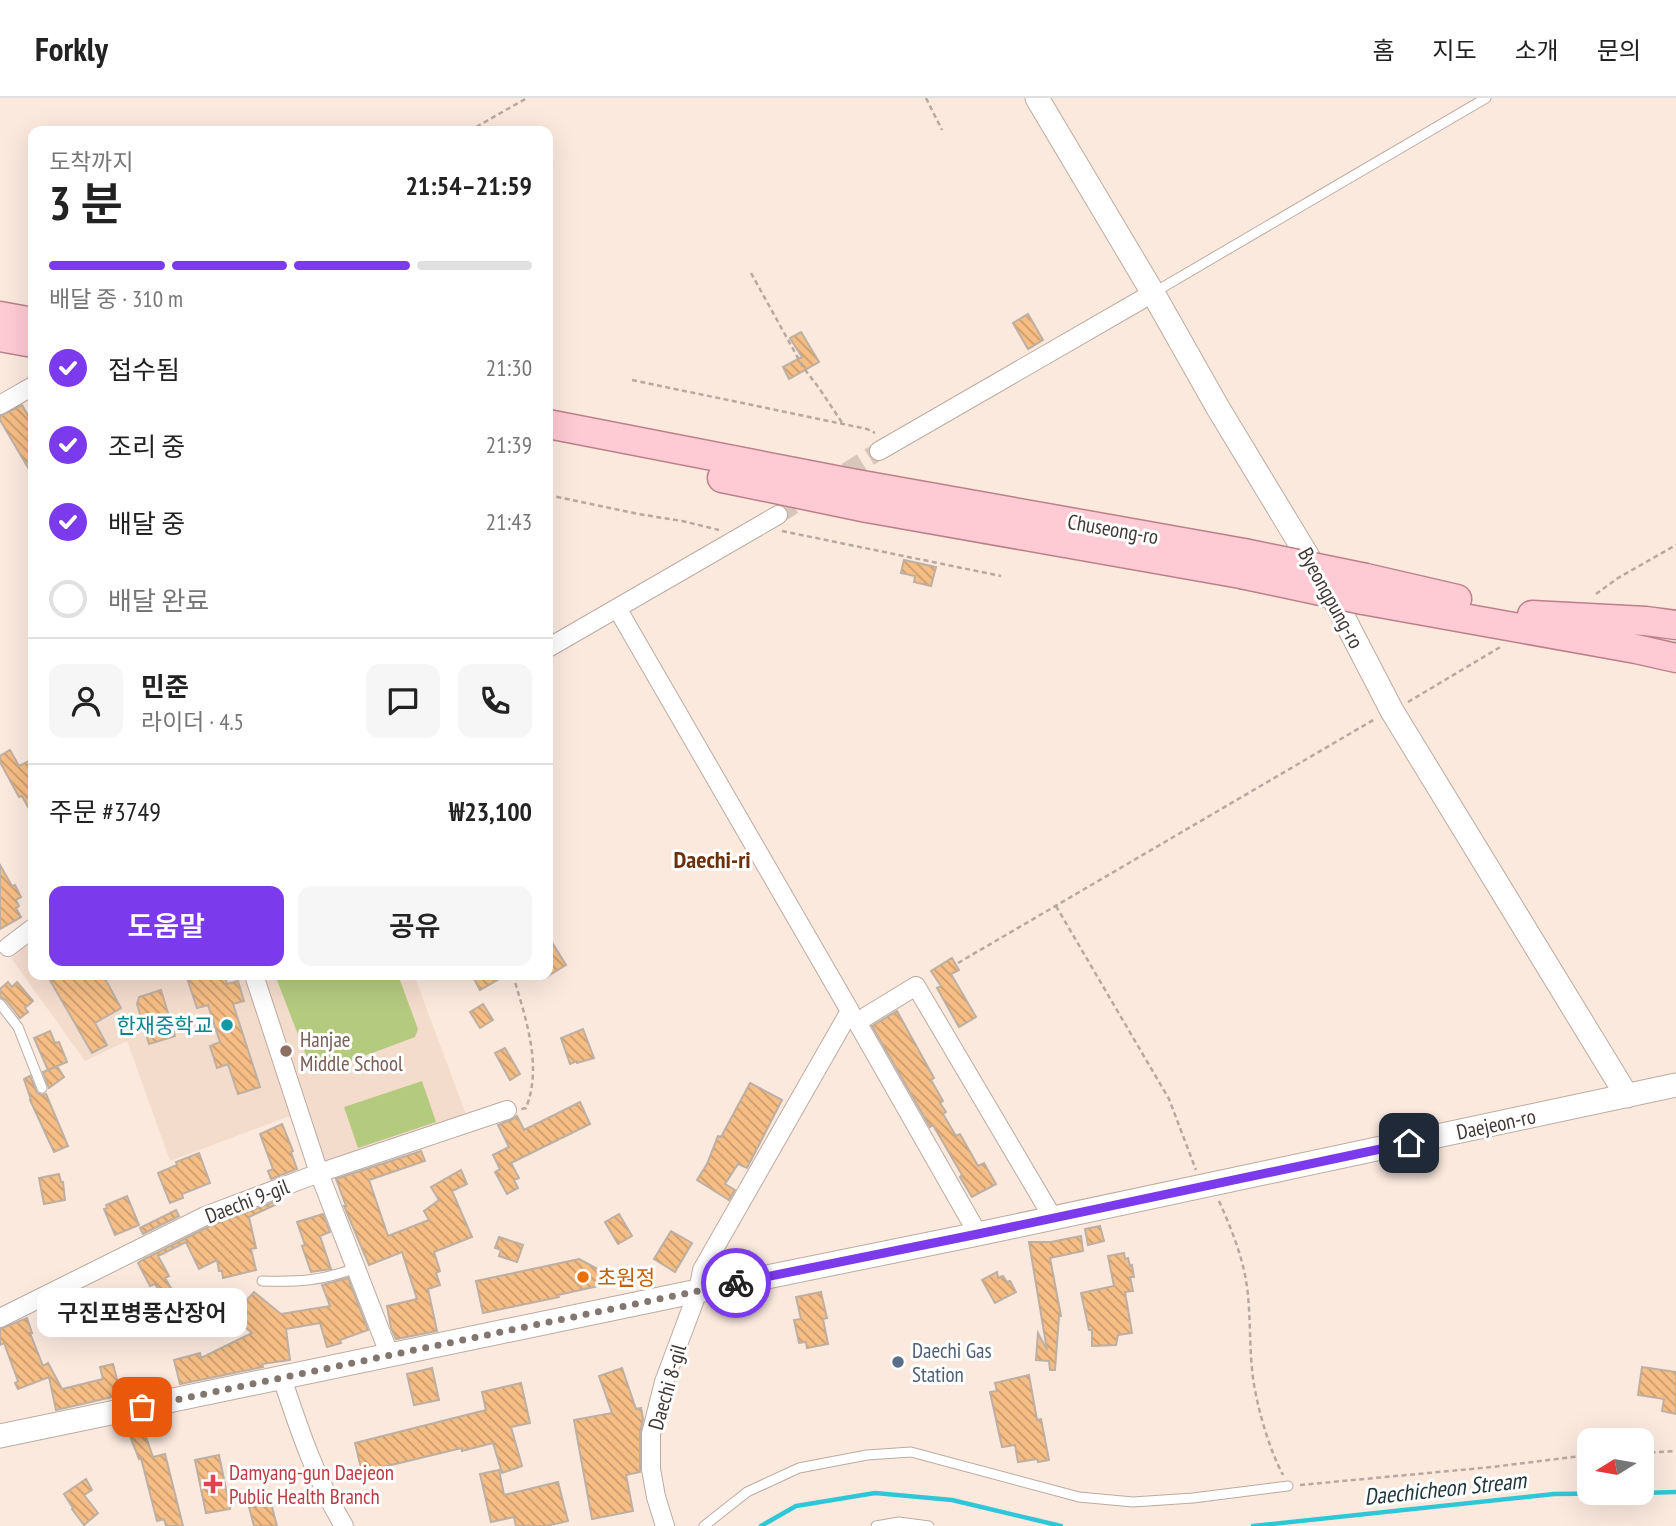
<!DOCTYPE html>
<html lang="ko">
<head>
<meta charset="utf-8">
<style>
	:root { --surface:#fff; --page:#f6f6f6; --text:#222; --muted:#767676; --line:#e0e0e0; --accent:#7c3aed }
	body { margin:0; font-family:"PT Sans Narrow","Noto Sans KR",sans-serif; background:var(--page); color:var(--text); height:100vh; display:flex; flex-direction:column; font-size:26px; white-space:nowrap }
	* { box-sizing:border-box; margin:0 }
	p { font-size:23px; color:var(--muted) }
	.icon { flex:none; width:38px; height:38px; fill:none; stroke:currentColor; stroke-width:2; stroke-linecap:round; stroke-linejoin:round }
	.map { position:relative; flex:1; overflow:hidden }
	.drawer { position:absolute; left:28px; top:28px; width:525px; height:854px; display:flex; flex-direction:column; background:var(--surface); border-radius:14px; box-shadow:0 7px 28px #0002 }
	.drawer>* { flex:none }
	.needle { width:46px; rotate:259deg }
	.buttons { position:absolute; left:1577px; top:1330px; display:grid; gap:14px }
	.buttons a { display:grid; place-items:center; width:77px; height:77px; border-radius:14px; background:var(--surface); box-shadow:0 7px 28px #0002; font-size:35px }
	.pin { position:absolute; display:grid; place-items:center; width:60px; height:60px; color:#fff; margin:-30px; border-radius:14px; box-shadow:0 4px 10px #0006 }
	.courier { position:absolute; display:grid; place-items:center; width:70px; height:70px; margin:-35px; border:5px solid #7c3aed; border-radius:50%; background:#fff; color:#222; box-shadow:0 2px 9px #0007 }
	.bubble { position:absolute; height:49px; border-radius:14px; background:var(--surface); box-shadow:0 7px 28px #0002; font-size:23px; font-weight:600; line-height:49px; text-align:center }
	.head em { font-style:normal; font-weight:600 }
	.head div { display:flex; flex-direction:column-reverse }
	.head { display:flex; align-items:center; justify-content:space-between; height:119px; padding:0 21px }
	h1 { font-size:46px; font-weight:600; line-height:52px }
	.bar { display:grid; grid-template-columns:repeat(4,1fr); gap:10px 7px; align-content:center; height:84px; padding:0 21px }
	.bar i { height:9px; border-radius:5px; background:var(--line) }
	.bar .active { background:var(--accent) }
	.bar p { grid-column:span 4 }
	.line { display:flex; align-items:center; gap:18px; padding:0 21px; border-top:2px solid var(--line) }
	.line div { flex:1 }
	.round { display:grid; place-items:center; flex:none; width:74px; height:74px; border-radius:14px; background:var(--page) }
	ol { padding:0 21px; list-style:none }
	li { display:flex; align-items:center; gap:21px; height:77px }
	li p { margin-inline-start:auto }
	li .icon { padding:7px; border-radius:50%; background:var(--accent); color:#fff; stroke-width:4 }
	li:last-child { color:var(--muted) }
	li i { width:38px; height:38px; border:4px solid var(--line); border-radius:50% }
	.action { display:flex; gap:14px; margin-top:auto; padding:14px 21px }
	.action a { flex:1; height:80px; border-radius:14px; background:var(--accent); color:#fff; font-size:28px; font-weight:600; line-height:80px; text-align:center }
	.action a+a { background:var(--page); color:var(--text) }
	header { display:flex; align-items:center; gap:42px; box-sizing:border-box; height:98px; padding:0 35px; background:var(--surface); border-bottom:2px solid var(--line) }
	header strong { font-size:33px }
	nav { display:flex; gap:38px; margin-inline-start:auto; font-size:24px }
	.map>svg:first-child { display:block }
	.built { fill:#f4dccd }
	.pitch { fill:#b4ca7f }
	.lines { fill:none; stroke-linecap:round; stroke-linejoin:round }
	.stream { stroke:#2fc7d8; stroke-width:4.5 }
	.building { fill:url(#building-back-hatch); stroke:#bdafa2; stroke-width:2 }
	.minor-tunnel { stroke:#d6c6bc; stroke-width:18; stroke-dasharray:18 9; stroke-linecap:butt }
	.service-casing { stroke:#bcaba1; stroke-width:11 }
	.minor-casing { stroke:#bcaba1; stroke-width:20 }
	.tertiary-casing { stroke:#bcaba1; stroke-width:25 }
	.primary-casing { stroke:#bc808a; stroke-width:31 }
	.path { stroke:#b7a9a1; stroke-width:2.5; stroke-dasharray:5 3.5; stroke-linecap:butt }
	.service { stroke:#fff; stroke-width:9 }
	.minor { stroke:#fff; stroke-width:18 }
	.tertiary { stroke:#fff; stroke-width:23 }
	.primary { stroke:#fecad4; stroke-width:28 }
	.primary-bridge-casing { stroke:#bc808a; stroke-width:31; stroke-linecap:butt }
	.primary-bridge { stroke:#fecad4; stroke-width:28 }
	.done { stroke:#817770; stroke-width:7; stroke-dasharray:0 12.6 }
	.route { stroke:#7c3aed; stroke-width:9 }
	.culture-dot { fill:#0f9aa8; stroke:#fff; stroke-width:2.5 }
	.education-dot { fill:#8d6e63; stroke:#fff; stroke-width:2.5 }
	.food-dot { fill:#e8710a; stroke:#fff; stroke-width:2.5 }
	.service-dot { fill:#5c6f8a; stroke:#fff; stroke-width:2.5 }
	.health-dot { fill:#e0444e; stroke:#fff; stroke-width:2.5 }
	.labels { text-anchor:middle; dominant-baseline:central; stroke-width:6; stroke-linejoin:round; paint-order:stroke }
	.street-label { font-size:21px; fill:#403935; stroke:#fff }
	.culture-label { font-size:21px; fill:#0d838f; stroke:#fff; text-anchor:end }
	.education-label { font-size:21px; fill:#785e54; stroke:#fff; text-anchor:start }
	.food-label { font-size:21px; fill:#c56008; stroke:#fff; text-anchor:start }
	.service-label { font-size:21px; fill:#4e5e75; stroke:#fff; text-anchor:start }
	.health-label { font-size:21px; fill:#be3a42; stroke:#fff; text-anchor:start }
	.water-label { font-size:23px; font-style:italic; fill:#21383c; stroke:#fff }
	.quarter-label { font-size:24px; font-weight:bold; fill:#6e2f0b; stroke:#fff }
</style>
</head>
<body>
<header>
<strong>Forkly</strong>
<nav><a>홈</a><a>지도</a><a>소개</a><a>문의</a></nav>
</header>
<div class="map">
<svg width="1676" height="1428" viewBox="0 0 1676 1428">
	<defs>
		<pattern id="building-back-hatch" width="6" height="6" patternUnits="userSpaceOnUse" patternTransform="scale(1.75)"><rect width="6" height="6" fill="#f6be85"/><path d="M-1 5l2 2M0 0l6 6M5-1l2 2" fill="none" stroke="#c99b6e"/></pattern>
	</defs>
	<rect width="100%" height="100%" fill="#fbe9de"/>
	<path class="built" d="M33,842V877H414L467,1019L322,1066L303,1013L170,1063L127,943L85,963L11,860Z"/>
	<path class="pitch" d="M275,877H398L418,931L415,939L319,975L312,973Z
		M422,983L436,1024L358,1050L344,1009Z"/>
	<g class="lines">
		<path class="stream" d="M1642,1395L1676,1394
			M761,1428L796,1408L875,1395L952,1402L1061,1428
			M1253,1428L1554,1396L1641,1395"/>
	</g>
	<path class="building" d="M1028,216L1043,242L1028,251L1013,225Z
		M801,234L819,264L789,281L783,269L802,259L790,240Z
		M22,307L33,326V335L28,338L33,348V378L0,322V318Z
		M904,462L936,469L931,488L914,484L915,478L901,475Z
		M10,652L19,668L33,661V718L22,698L19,699L0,664V658Z
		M0,767L12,788L15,787L21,799L16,802L19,808L16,810L21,819L0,831Z
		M548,838L566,867L548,878Z
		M952,860L959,872L951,876L976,919L959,929L937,890L941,888L931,873Z
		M47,877H103L121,910L95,925L107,947L92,955Z
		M197,877H224L227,886L238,883L244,903L233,906L260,989L238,996L228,966L217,970L210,948L220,944L208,907L197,910L187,880Z
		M472,877H506L480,892Z
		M8,884L12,889L17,884L33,903L25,910L28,914L20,920L6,902L0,899V891Z
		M161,892L175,938L149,946L137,906L139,899Z
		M483,906L493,922L480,930L470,914Z
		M897,913L934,980L931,982L943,1003L940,1005L946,1014L943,1016L956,1038L960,1036L978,1068L984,1065L996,1086L972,1099L960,1079L962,1077L933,1027L930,1029L872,928Z
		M583,931L594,960L577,965V963L570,966L561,940Z
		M50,933L55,945L59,944L67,964L48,972L57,968L64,979L49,990L43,974L48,972L34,940Z
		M505,950L520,976L510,982L495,955Z
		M30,978L37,995L42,997L46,996L68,1048L54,1054L30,1002H31L24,981Z
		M750,985L782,1002L747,1070L738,1066L725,1086L735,1092L729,1102L697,1082L707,1066L718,1038L721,1039Z
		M580,1004L590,1026L511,1065L519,1080L514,1082L518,1090L507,1096L495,1074L500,1071L493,1057L509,1049L498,1027L511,1022L517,1018L524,1032Z
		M282,1026L293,1053L291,1054L297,1071L271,1081L268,1073L273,1071L260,1036Z
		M421,1053L425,1063L369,1082L388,1138L429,1122L424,1113L439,1102L431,1089L461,1072L467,1086L452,1093L472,1139L434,1154L440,1173L436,1175L440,1187L428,1191L437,1233L396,1241L391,1230L387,1208L417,1201L402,1154L369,1167L344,1108H346L336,1081Z
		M199,1055L210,1085L182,1096L183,1100L170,1105L158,1075L177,1067L176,1064Z
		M59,1076L61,1084H63L65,1102L44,1106L39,1080Z
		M127,1098L139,1127L115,1137L104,1111L107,1110L106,1107Z
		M274,1104L275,1107L249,1119L256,1150L251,1151L256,1172L223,1180L222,1173H219L217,1162L199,1171L186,1144L158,1158L169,1178L165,1180L174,1195L164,1201L155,1186L150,1188L138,1165L142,1162L210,1128Z
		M176,1112L179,1118L143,1136L140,1130Z
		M323,1116L330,1134L320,1138L331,1171L311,1174L302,1148L305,1147L297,1124Z
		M619,1116L632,1138L618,1146L605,1124Z
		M1100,1128L1104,1143L1088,1147L1085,1131Z
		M671,1133L692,1145L675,1174L654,1161Z
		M1081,1138L1083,1153L1050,1160L1061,1218H1059L1055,1272H1050L1049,1263L1036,1262L1038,1235L1047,1252L1029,1144H1051Z
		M499,1139L523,1147L517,1164L499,1158L501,1152L495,1150Z
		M1124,1155L1125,1161L1128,1160L1130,1168L1132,1167L1134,1179H1130L1133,1193L1125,1194L1132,1235L1118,1237L1116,1247L1092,1248V1232H1089L1081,1195L1114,1188L1108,1158Z
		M579,1161L620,1183L558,1197L559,1199L483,1215L476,1183Z
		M997,1174L998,1180L1003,1178L1007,1184L1010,1183L1016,1194L995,1205L982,1182Z
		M348,1180L368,1232L340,1242L341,1245L327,1249L320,1225L286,1231L290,1262L262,1266L263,1269L180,1286L174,1262L200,1255L201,1260L252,1235L239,1224L248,1214L241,1208L254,1194L281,1216L330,1208L322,1187Z
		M821,1194L827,1220L823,1221L828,1246L807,1250L806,1244L799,1245L794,1222L801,1221L796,1199Z
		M27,1220L32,1235H30L43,1268L48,1265L62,1291L103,1281L100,1269L113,1266L121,1297L56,1312L49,1279L18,1291L15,1285L18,1283L4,1245L0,1247V1231Z
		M1642,1269L1676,1274V1316L1662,1313L1664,1301L1638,1297Z
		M432,1270L439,1302L414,1307L407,1276Z
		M622,1270L636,1311L641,1310L643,1321L640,1336V1374L626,1377L633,1413L592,1421L574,1322L612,1315L599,1278Z
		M1029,1277L1037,1322L1041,1321L1049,1362L1038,1364L1037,1361L1018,1364L1015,1347L1002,1349L990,1294L997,1293L995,1285Z
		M521,1285L530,1325L511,1329L522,1368L502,1375L493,1345L462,1353V1350L362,1374L355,1345L486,1312L482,1294Z
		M144,1333L153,1359L165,1356L183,1428H166L164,1421L157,1423L141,1360L139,1361L130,1338Z
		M219,1357L230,1411L206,1415L195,1362Z
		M499,1372L504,1397L558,1384L568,1423L546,1428H516L514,1419L491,1424L480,1376Z
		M86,1381L92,1392L84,1397L98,1415L84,1427L72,1411L73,1410L64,1396Z
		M271,1405L277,1428H254L249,1409Z"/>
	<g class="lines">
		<path class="minor-tunnel" d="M778,417L879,353"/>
		<g class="service-casing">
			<path id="service" d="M1153,195L1486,0
				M0,906L18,929L42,990
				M262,1183C299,1184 321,1183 356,1170
				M704,1428L747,1394L799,1370L867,1357L911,1354L1079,1399L1133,1404L1193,1400L1288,1388
				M876,1428L899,1424L929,1428"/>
		</g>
		<g class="minor-casing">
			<path id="minor" d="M0,307L33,288
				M879,353L1153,195
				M617,510L850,913L702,1172L698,1193L664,1284L651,1336V1371L656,1399L665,1428
				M548,550L778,417
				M8,849L33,830
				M254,877L319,1075L507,1012
				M978,1136L857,924L916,888L1053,1120
				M0,1220L205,1118L319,1075L390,1258
				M282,1280C299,1331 316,1382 344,1428"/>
		</g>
		<g class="tertiary-casing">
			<path id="tertiary" d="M1037,0L1153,195L1218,310L1336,505L1392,613L1627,998
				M0,1338L698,1193L978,1136L1676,987"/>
		</g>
		<g class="primary-casing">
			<path id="primary" d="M0,218L33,224
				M0,239L33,245
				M548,326L851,385L1244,455
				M722,380L867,410L1241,476
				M1366,480L1457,501
				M1363,502L1636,551L1676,560
				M1532,517L1646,523L1676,527"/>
		</g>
		<path class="path" d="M926,0L942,32
			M469,33L527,0
			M751,175L803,269L819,290L843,326
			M632,282L843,326L867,331L875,335
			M548,397L638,416L682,423L719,432
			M782,433L1001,478
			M1596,496L1618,480L1676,447
			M1408,604L1502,548
			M1056,808L1169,1001L1196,1072
			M958,865L1375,621
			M513,877C525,919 543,967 526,1010L521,1011
			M1219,1103C1231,1130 1243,1159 1247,1189C1251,1219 1249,1250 1253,1280C1257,1309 1269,1351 1283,1377
			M1642,1355L1676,1353
			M1300,1387L1492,1369L1589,1357"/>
		<use href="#service" class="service"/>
		<use href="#minor" class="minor"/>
		<use href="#tertiary" class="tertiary"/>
		<use href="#primary" class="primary"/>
		<g class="primary-bridge-casing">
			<path id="primary-bridge" d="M1244,455L1366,480
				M1241,476L1363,502"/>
		</g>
		<use href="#primary-bridge" class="primary-bridge"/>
	</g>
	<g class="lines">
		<path class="done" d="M142,1309L736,1185"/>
		<path class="route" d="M736,1185L978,1136L1409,1045"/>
	</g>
	<circle class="culture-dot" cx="227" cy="927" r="7"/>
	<circle class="education-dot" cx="286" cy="953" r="7"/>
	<circle class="food-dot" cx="583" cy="1179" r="7"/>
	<circle class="service-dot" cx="898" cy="1264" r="7"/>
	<path class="health-dot" d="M209.5 1375.5h7v7h7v7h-7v7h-7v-7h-7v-7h7z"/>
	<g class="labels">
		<g class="street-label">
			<text transform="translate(1113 431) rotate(10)">Chuseong-ro</text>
			<text transform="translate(1331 500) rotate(61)">Byeongpung-ro</text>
			<text transform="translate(1496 1026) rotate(-12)">Daejeon-ro</text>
			<text transform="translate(247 1103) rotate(-21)">Daechi 9-gil</text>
			<text transform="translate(667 1289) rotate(-74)">Daechi 8-gil</text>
		</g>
		<g class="culture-label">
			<text x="213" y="927">한재중학교</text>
		</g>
		<g class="education-label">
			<text x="300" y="941">Hanjae<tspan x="300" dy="24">Middle School</tspan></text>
		</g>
		<g class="food-label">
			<text x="597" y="1179">초원정</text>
		</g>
		<g class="service-label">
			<text x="912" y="1252">Daechi Gas<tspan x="912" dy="24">Station</tspan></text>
		</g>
		<g class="health-label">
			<text x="229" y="1374">Damyang-gun Daejeon<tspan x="229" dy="24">Public Health Branch</tspan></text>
		</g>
		<g class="water-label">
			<text transform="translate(1445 1390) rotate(-6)">Daechicheon Stream</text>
		</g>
		<g class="quarter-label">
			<text x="712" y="761">Daechi-ri</text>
		</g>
	</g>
</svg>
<div class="buttons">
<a><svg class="needle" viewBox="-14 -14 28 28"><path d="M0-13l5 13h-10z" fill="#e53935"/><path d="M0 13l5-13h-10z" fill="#767676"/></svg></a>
</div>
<div class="pin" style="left:142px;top:1309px;background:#ea580c"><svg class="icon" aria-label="bag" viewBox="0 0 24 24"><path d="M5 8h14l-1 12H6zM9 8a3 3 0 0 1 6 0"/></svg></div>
<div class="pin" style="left:1409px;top:1045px;background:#1f2937"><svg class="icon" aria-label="home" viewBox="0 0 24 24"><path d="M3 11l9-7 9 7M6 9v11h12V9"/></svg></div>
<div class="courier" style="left:736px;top:1185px"><svg class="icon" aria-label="bike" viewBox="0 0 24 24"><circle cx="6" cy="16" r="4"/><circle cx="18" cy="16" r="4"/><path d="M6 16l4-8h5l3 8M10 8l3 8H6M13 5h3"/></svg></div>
<div class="bubble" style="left:37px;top:1190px;width:210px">구진포병풍산장어</div>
<section class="drawer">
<div class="head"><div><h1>3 분</h1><p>도착까지</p></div><em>21:54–21:59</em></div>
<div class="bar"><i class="active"></i><i class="active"></i><i class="active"></i><i></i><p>배달 중 · 310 m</p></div>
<ol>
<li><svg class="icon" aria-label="check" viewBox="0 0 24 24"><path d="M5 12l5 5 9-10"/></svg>접수됨<p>21:30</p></li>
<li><svg class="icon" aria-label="check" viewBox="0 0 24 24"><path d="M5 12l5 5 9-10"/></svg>조리 중<p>21:39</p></li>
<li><svg class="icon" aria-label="check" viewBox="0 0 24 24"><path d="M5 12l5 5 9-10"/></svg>배달 중<p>21:43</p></li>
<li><i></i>배달 완료</li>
</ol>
<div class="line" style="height:126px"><a class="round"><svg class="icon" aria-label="person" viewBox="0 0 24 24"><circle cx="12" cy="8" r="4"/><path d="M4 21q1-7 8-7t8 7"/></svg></a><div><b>민준</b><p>라이더 · 4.5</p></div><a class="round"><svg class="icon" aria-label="chat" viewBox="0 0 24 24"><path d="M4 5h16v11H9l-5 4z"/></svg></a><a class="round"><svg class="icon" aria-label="phone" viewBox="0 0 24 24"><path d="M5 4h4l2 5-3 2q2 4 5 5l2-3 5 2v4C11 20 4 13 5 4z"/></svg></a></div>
<div class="line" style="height:91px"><div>주문 #3749</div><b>₩23,100</b></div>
<div class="action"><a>도움말</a><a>공유</a></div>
</section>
</div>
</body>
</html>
